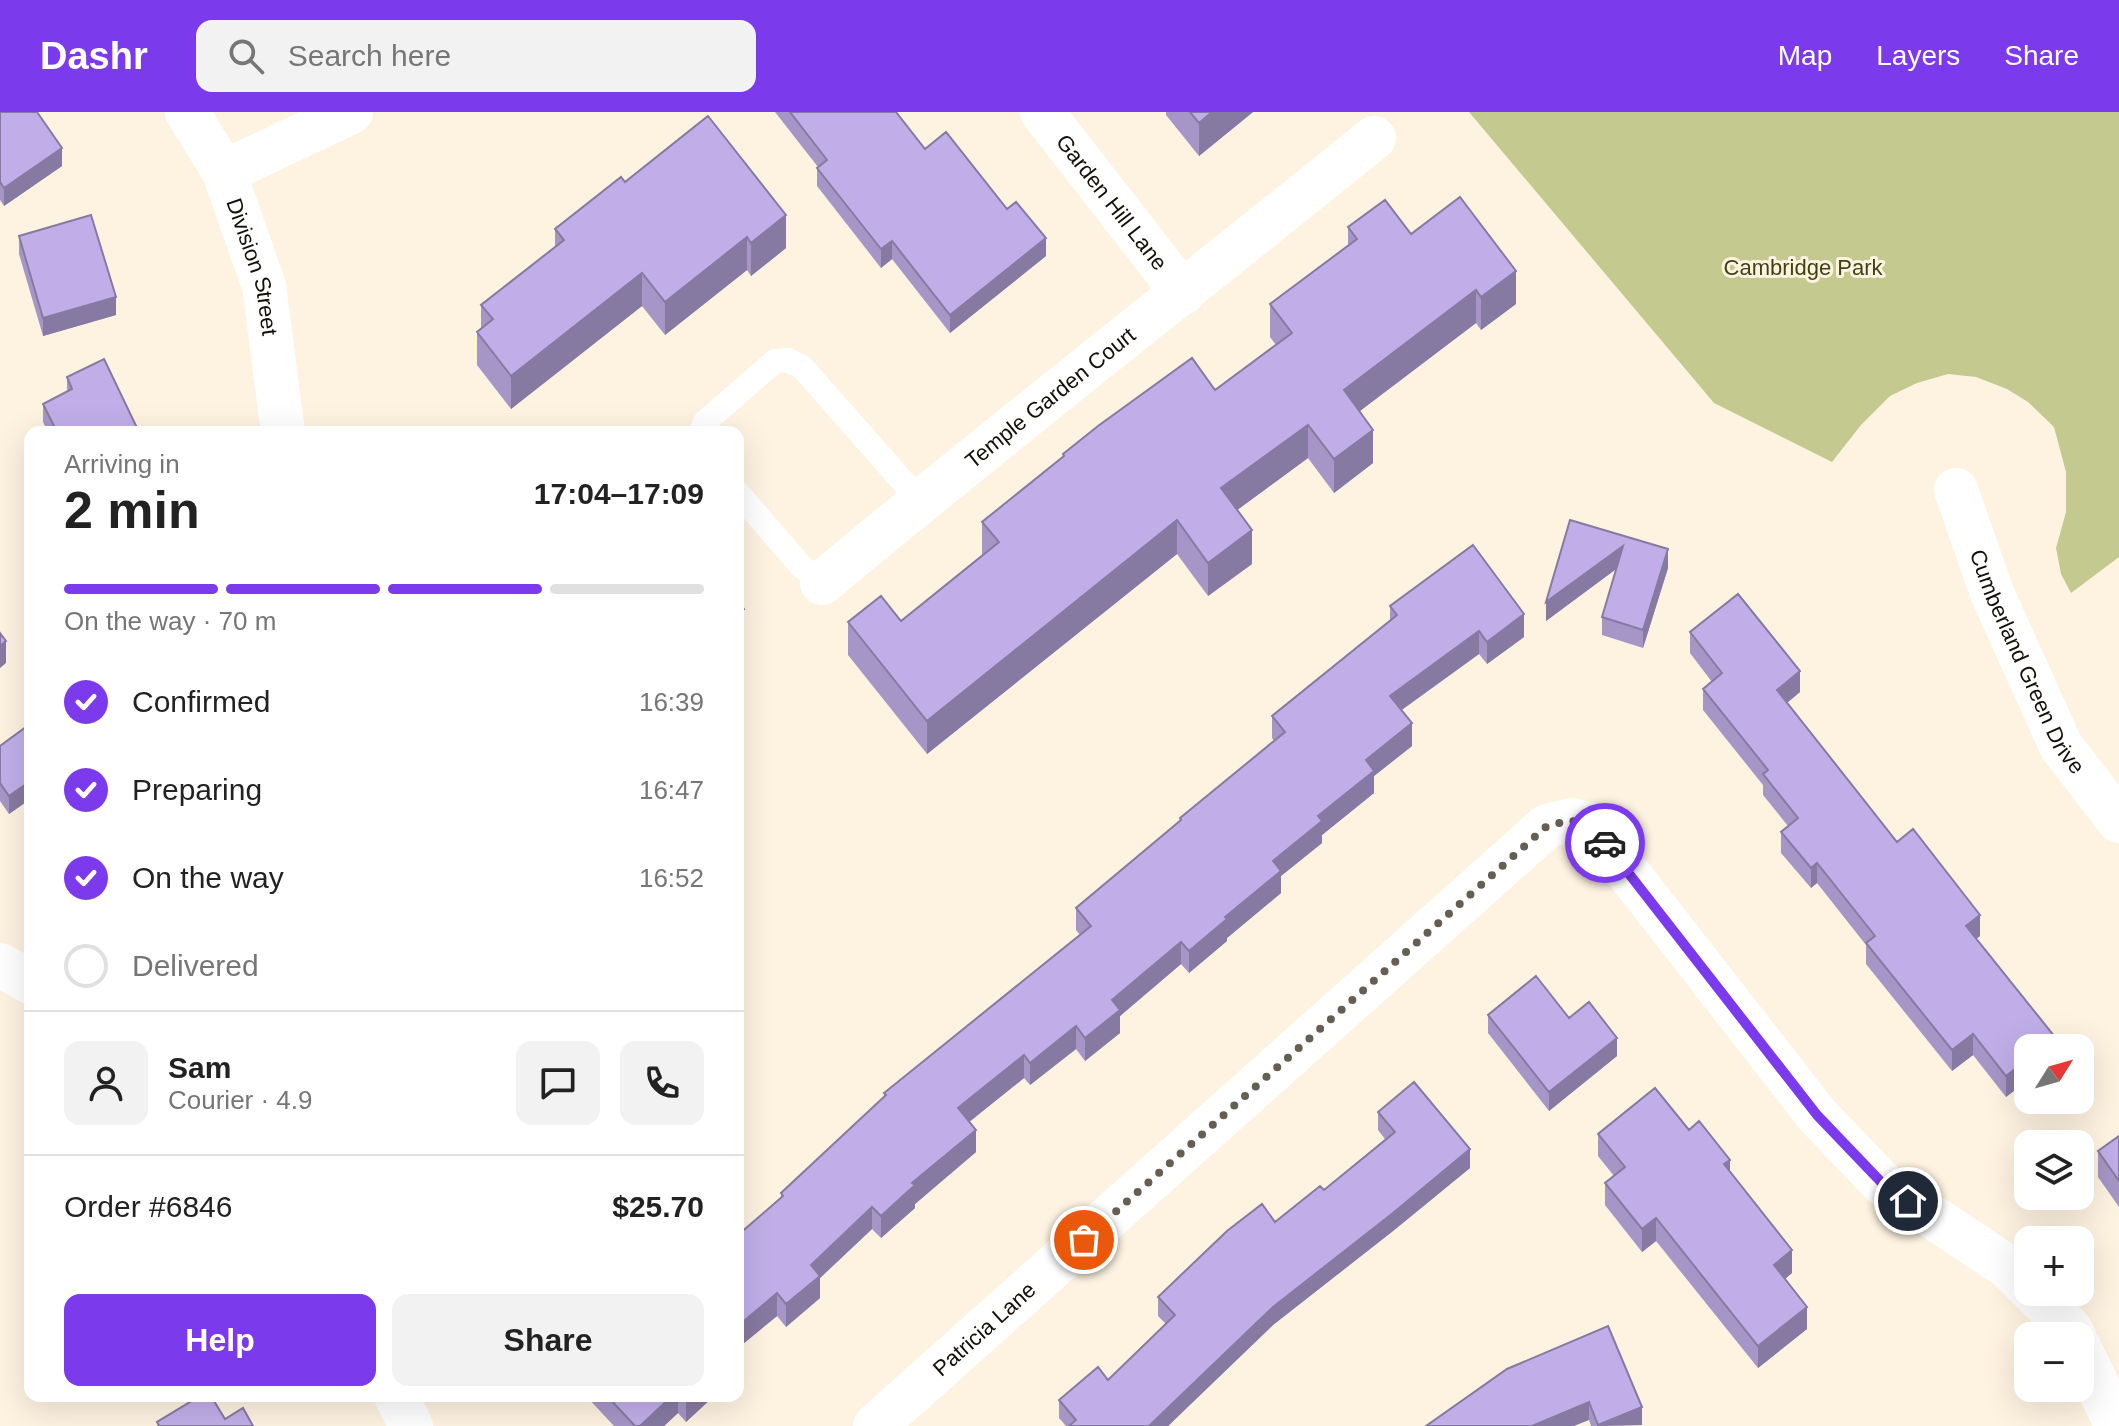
<!DOCTYPE html>
<html lang="en">
<head>
<meta charset="utf-8">
<style>
	:root { --surface:#fff; --page:#f2f2f2; --text:#222; --muted:#767676; --line:#e0e0e0; --accent:#7c3aed }
	body { margin:0; font-family:Helvetica,sans-serif; background:var(--page); color:var(--text); height:100vh; display:flex; flex-direction:column; font-size:30px; white-space:nowrap }
	* { box-sizing:border-box; margin:0 }
	p { font-size:26px; color:var(--muted) }
	.icon { flex:none; width:44px; height:44px; fill:none; stroke:currentColor; stroke-width:2; stroke-linecap:round; stroke-linejoin:round }
	.map { position:relative; flex:1; overflow:hidden }
	.details { position:absolute; left:24px; top:314px; width:720px; height:976px; display:flex; flex-direction:column; background:var(--surface); border-radius:16px; box-shadow:0 8px 32px #0002 }
	.details>* { flex:none }
	.needle { width:52px; rotate:53deg }
	.tools { position:absolute; left:2014px; top:922px; display:grid; gap:16px }
	.tools a { display:grid; place-items:center; width:80px; height:80px; border-radius:16px; background:var(--surface); box-shadow:0 8px 32px #0002; font-size:40px }
	.pin { position:absolute; display:grid; place-items:center; width:68px; height:68px; color:#fff; margin:-34px; border:4px solid #fff; border-radius:50%; box-shadow:0 2px 8px #0007 }
	.courier { position:absolute; display:grid; place-items:center; width:80px; height:80px; margin:-40px; border:6px solid #7c3aed; border-radius:50%; background:#fff; color:#222; box-shadow:0 2px 10px #0007 }
	.overview em { font-style:normal; font-weight:800 }
	.overview div { display:flex; flex-direction:column-reverse }
	.overview { display:flex; align-items:center; justify-content:space-between; height:136px; padding:0 40px }
	h1 { font-size:52px; font-weight:800; line-height:60px }
	.bar { display:grid; grid-template-columns:repeat(4,1fr); gap:12px 8px; align-content:center; height:96px; padding:0 40px }
	.bar i { height:10px; border-radius:6px; background:var(--line) }
	.bar .current { background:var(--accent) }
	.bar p { grid-column:span 4 }
	.line { display:flex; align-items:center; gap:20px; padding:0 40px; border-top:2px solid var(--line) }
	.line div { flex:1 }
	.round { display:grid; place-items:center; flex:none; width:84px; height:84px; border-radius:16px; background:var(--page) }
	ol { padding:0 40px; list-style:none }
	li { display:flex; align-items:center; gap:24px; height:88px }
	li p { margin-inline-start:auto }
	li .icon { padding:8px; border-radius:50%; background:var(--accent); color:#fff; stroke-width:4 }
	li:last-child { color:var(--muted) }
	li i { width:44px; height:44px; border:4px solid var(--line); border-radius:50% }
	.cta { display:flex; gap:16px; margin-top:auto; padding:16px 40px }
	.cta a { flex:1; height:92px; border-radius:16px; background:var(--accent); color:#fff; font-size:32px; font-weight:800; line-height:92px; text-align:center }
	.cta a+a { background:var(--page); color:var(--text) }
	header { display:flex; align-items:center; gap:48px; box-sizing:border-box; height:112px; padding:0 40px; background:var(--accent); color:#fff }
	header strong { font-size:38px }
	nav { display:flex; gap:44px; margin-inline-start:auto; font-size:28px }
	.search { width:560px; height:72px; background:var(--page); display:flex; align-items:center; gap:20px; box-sizing:border-box; padding:0 28px; border-radius:16px; color:var(--muted); font-size:30px }
	.map>svg:first-child { display:block }
	.green { fill:#c4c98f }
	.lines { fill:none; stroke-linecap:round; stroke-linejoin:round }
	.service { stroke:#fff; stroke-width:24 }
	.minor { stroke:#fff; stroke-width:44 }
	.wall { fill:#a696c8 }
	.shaded-wall { fill:#877aa2 }
	.building { fill:#c1aee8; stroke:#877aa2; stroke-width:2 }
	.done { stroke:#655f53; stroke-width:8; stroke-dasharray:0 14.4 }
	.route { stroke:#7c3aed; stroke-width:10 }
	.labels { text-anchor:middle; dominant-baseline:central; stroke-width:6; stroke-linejoin:round; paint-order:stroke }
	.street-label { font-size:22px; fill:#130f07; stroke:#fef3e1 }
	.park-label { font-size:22px; fill:#3f4211; stroke:#fef3e1 }
</style>
</head>
<body>
<header>
<strong>Dashr</strong>
<div class="search"><svg class="icon" aria-label="search" viewBox="0 0 24 24"><circle cx="10" cy="10" r="6"/><path d="M15 15l6 6"/></svg>Search here</div>
<nav><a>Map</a><a>Layers</a><a>Share</a></nav>
</header>
<div class="map">
<svg width="2119" height="1314" viewBox="0 0 2119 1314">
	<rect width="100%" height="100%" fill="#fef3e1"/>
	<path class="green" d="M1469,0H2119V445L2071,481L2061,462L2056,436L2066,400V360L2054,315L2028,290L2007,277L1976,265L1948,262L1917,271L1890,284L1861,313L1832,350L1714,291Z"/>
	<g class="lines">
		<path class="service" d="M701,320L705,310L775,249L788,248L802,255L920,389
			M738,381L801,454L822,471"/>
		<g class="minor">
			<path id="s1" d="M187,0L224,60L264,174L283,320"/>
			<path id="s2" d="M1042,0L1183,181"/>
			<path d="M224,60L351,0"/>
			<path id="s3" d="M1956,378L1992,481L2061,634L2119,709"/>
			<path id="s4" d="M822,471C1004,319 1190,175 1374,26"/>
			<path d="M0,853L30,870"/>
			<path d="M2033,1180L2070,1217L2074,1224"/>
			<path d="M2080,1237L2117,1314"/>
			<path d="M396,1284L411,1314"/>
			<path id="s5" d="M875,1314L1547,714L1571,708L1590,712L1817,1003L1883,1072L2008,1155L2028,1175"/>
		</g>
	</g>
	<path class="wall" d="M0,0L62,54L4,94L0,88Z
		M775,0H896L925,37L1046,144L950,221L892,147L881,156L817,74V56L818,55Z
		M1166,0H1253L1199,44L1166,3Z
		M625,70L786,136L751,164L747,158L665,223L642,194L511,297L477,253V220L481,216V193L555,135V117Z
		M1348,115L1411,122L1516,192L1481,218L1476,211L1360,299L1373,351L1334,381L1308,346L1237,398L1252,452L1208,484L1177,442L927,642L848,543V510L901,509L982,443V410L1063,346V342L1215,278L1276,233L1270,225V192L1348,133Z
		M19,124L116,203L43,224L19,142Z
		M67,265L139,320H48L43,310V292L67,280Z
		M1570,408L1668,456L1643,536L1602,523V505L1616,457L1546,509Z
		M1390,494L1524,525L1487,552L1479,542L1402,598L1412,634L1374,664V681L1322,723V731L1281,764V781L1227,826V829L1189,861L1181,852L1120,904V921L1085,949L1076,937L1030,973L1024,966L969,1010L976,1040L915,1092V1096L881,1126L872,1117L820,1166V1186L786,1215L777,1204L738,1236L781,1086V1081L884,985V981L1080,823L1076,818V796L1180,710V706L1274,629L1272,626V604L1390,509Z
		M1690,520L1800,580L1787,591L1897,730L1980,824L1976,827L2055,936H2028V968L2006,985L1973,943L1952,959L1866,852V833L1817,771L1811,776L1781,741V720L1788,714L1763,683V673L1703,598V577L1712,570L1690,541Z
		M30,612V689L29,688L9,702L0,689V634Z
		M1488,903L1569,906L1617,944L1549,999L1488,921Z
		M1378,1000L1470,1056L1393,1119L1273,1213L1168,1314H1066L1059,1306V1288L1108,1268L1166,1212L1158,1204V1185L1324,1078L1385,1027L1378,1018Z
		M1689,1018L1730,1060L1792,1161L1785,1167L1807,1217L1758,1256L1656,1129L1642,1140L1605,1093V1071L1614,1064L1598,1044V1022Z
		M2119,1024V1095L2098,1065V1039Z
		M1507,1257L1642,1313L1591,1314L1589,1308Z
		M586,1284H714L686,1310L678,1301L664,1314H614Z"/>
	<path class="shaded-wall" d="M1212,0H1253L1199,44V11Z
		M62,36V54L4,94V76Z
		M786,103V136L751,164V131Z
		M747,125V158L665,223V190Z
		M1046,126V144L950,221V203Z
		M892,129V147L881,156V137Z
		M1516,159V192L1481,218V185Z
		M642,161V194L511,297V264Z
		M1476,178V211L1344,311V278Z
		M116,185V203L43,224V206Z
		M1308,313V346L1221,410V376Z
		M1373,318V351L1334,381V347Z
		M1177,408V442L927,642V609Z
		M1252,418V452L1208,484V451Z
		M1623,434V452L1546,509V490Z
		M1668,437V456L1643,536V518Z
		M744,497V523L738,528V502Z
		M1524,502V525L1487,552V530Z
		M1479,519V542L1390,606V584Z
		M6,529V551L0,556V534Z
		M1800,559V580L1777,599V578Z
		M1412,611V634L1374,664V681L1322,723V731L1281,764V781L1227,826V829L1189,861V839L1225,805L1273,749L1318,704L1366,648Z
		M29,670V688L9,702V684Z
		M1817,751V771L1811,776V756Z
		M1980,803V824L1966,835V814Z
		M1181,830V852L1120,904V921L1085,949V926L1112,888Z
		M1076,914V937L1030,973V951Z
		M1973,922V943L1952,959V938Z
		M2055,925V936H2041Z
		M1617,926V944L1549,999V980Z
		M1024,943V966L958,1019V996Z
		M2028,947V968L2006,985V964Z
		M976,1018V1040L915,1092V1096L881,1126V1104L912,1071Z
		M1470,1037V1056L1393,1119L1273,1213L1168,1314H1149L1273,1195Z
		M1730,1048V1070L1724,1052Z
		M872,1095V1117L820,1166V1186L786,1215V1192L811,1153Z
		M1656,1106V1129L1642,1140V1117Z
		M1792,1138V1161L1774,1176V1153Z
		M777,1181V1204L738,1236V1214Z
		M1807,1195V1217L1758,1256V1234Z
		M672,1284H678V1301L664,1314H640Z
		M689,1284H714L686,1310V1287Z
		M1589,1290V1308L1574,1314H1532Z
		M1642,1295V1313L1598,1314Z"/>
	<path class="building" d="M0,0H37L62,36L4,76L0,70Z
		M790,0H896L925,37L946,20L1007,97L1016,90L1046,126L950,203L892,129L881,137L817,56L827,48Z
		M1190,0H1212L1199,11Z
		M708,4L786,103L751,131L747,125L665,190L642,161L511,264L477,220L493,207L481,193L564,128L555,117L621,65L625,70Z
		M1460,85L1516,159L1481,185L1476,178L1344,278L1373,318L1334,347L1308,313L1221,376L1252,418L1208,451L1177,408L927,609L848,510L881,484L901,509L999,430L982,410L1064,344L1063,342L1098,314L1192,246L1215,278L1292,221L1270,192L1357,127L1348,115L1385,88L1411,122Z
		M91,103L116,185L43,206L19,124Z
		M104,247L139,320H57L43,292L72,277L67,265Z
		M1570,408L1668,437L1643,518L1602,505L1623,434L1546,490Z
		M1473,433L1524,502L1487,530L1479,519L1390,584L1412,611L1366,648L1374,659L1318,704L1322,709L1273,749L1281,759L1225,805L1227,807L1189,839L1181,830L1112,888L1120,898L1085,926L1076,914L1030,951L1024,943L958,996L976,1018L912,1071L915,1073L881,1104L872,1095L811,1153L820,1164L786,1192L777,1181L738,1214V1123L783,1084L781,1081L886,983L884,981L1091,814L1076,796L1181,708L1180,706L1285,620L1272,604L1397,503L1390,494Z
		M1738,482L1800,559L1777,578L1897,730L1913,717L1980,803L1966,814L2055,925L2041,936H2028V947L2006,964L1973,922L1952,938L1866,831L1875,824L1817,751L1811,756L1781,720L1798,706L1763,662L1768,658L1703,577L1722,561L1690,520Z
		M738,489L744,497L738,502Z
		M0,521L6,529L0,534Z
		M30,612V671L29,670L9,684L0,671V634Z
		M1536,864L1569,906L1589,890L1617,926L1549,980L1488,903Z
		M1414,970L1470,1037L1393,1101L1273,1195L1149,1314H1069L1076,1308L1059,1288L1098,1255L1108,1268L1175,1203L1158,1185L1227,1119L1262,1092L1275,1110L1320,1074L1324,1078L1395,1020L1378,1000Z
		M1655,976L1689,1018L1699,1009L1730,1048L1724,1052L1792,1138L1774,1153L1807,1195L1758,1234L1656,1106L1642,1117L1605,1071L1625,1055L1598,1022Z
		M2119,1024V1069L2098,1039Z
		M1608,1214L1642,1295L1598,1313L1589,1290L1532,1314H1426L1507,1257Z
		M200,1284H211L225,1307L243,1296L253,1314H159L157,1310Z
		M607,1284H672L640,1314H635Z"/>
	<g class="lines">
		<path class="done" d="M1084,1128L1547,714C1578,706 1585,706 1605,731"/>
		<path class="route" d="M1605,731L1817,1003L1883,1072L1908,1089"/>
	</g>
	<g class="labels">
		<g class="street-label">
			<text stroke="none"><textPath href="#s2" startOffset="114">Garden Hill Lane</textPath></text>
			<text stroke="none"><textPath href="#s1" startOffset="170">Division Street</textPath></text>
			<text stroke="none"><textPath href="#s4" startOffset="294">Temple Garden Court</textPath></text>
			<text stroke="none"><textPath href="#s3" startOffset="186">Cumberland Green Drive</textPath></text>
			<text stroke="none"><textPath href="#s5" startOffset="146">Patricia Lane</textPath></text>
		</g>
		<g class="park-label">
			<text x="1803" y="155">Cambridge Park</text>
		</g>
	</g>
</svg>
<div class="tools">
<a><svg class="needle" viewBox="-14 -14 28 28"><path d="M0-13l5 13h-10z" fill="#e53935"/><path d="M0 13l5-13h-10z" fill="#767676"/></svg></a>
<a><svg class="icon" aria-label="layers" viewBox="0 0 24 24"><path d="M12 4l9 5-9 5-9-5zM3 14l9 5 9-5"/></svg></a>
<a>+</a>
<a>−</a>
</div>
<div class="pin" style="left:1084px;top:1128px;background:#ea580c"><svg class="icon" aria-label="bag" viewBox="0 0 24 24"><path d="M5 8h14l-1 12H6zM9 8a3 3 0 0 1 6 0"/></svg></div>
<div class="pin" style="left:1908px;top:1089px;background:#1f2937"><svg class="icon" aria-label="home" viewBox="0 0 24 24"><path d="M3 11l9-7 9 7M6 9v11h12V9"/></svg></div>
<div class="courier" style="left:1605px;top:731px"><svg class="icon" aria-label="car" viewBox="0 0 24 24"><path d="M5 17H2v-5l4-1 3-4h7l3 4 3 1v5h-3M9 17h6M6 11h13"/><circle cx="7" cy="17" r="2"/><circle cx="17" cy="17" r="2"/></svg></div>
<section class="details">
<div class="overview"><div><h1>2 min</h1><p>Arriving in</p></div><em>17:04–17:09</em></div>
<div class="bar"><i class="current"></i><i class="current"></i><i class="current"></i><i></i><p>On the way · 70 m</p></div>
<ol>
<li><svg class="icon" aria-label="check" viewBox="0 0 24 24"><path d="M5 12l5 5 9-10"/></svg>Confirmed<p>16:39</p></li>
<li><svg class="icon" aria-label="check" viewBox="0 0 24 24"><path d="M5 12l5 5 9-10"/></svg>Preparing<p>16:47</p></li>
<li><svg class="icon" aria-label="check" viewBox="0 0 24 24"><path d="M5 12l5 5 9-10"/></svg>On the way<p>16:52</p></li>
<li><i></i>Delivered</li>
</ol>
<div class="line" style="height:144px"><a class="round"><svg class="icon" aria-label="person" viewBox="0 0 24 24"><circle cx="12" cy="8" r="4"/><path d="M4 21q1-7 8-7t8 7"/></svg></a><div><b>Sam</b><p>Courier · 4.9</p></div><a class="round"><svg class="icon" aria-label="chat" viewBox="0 0 24 24"><path d="M4 5h16v11H9l-5 4z"/></svg></a><a class="round"><svg class="icon" aria-label="phone" viewBox="0 0 24 24"><path d="M5 4h4l2 5-3 2q2 4 5 5l2-3 5 2v4C11 20 4 13 5 4z"/></svg></a></div>
<div class="line" style="height:104px"><div>Order #6846</div><b>$25.70</b></div>
<div class="cta"><a>Help</a><a>Share</a></div>
</section>
</div>
</body>
</html>
